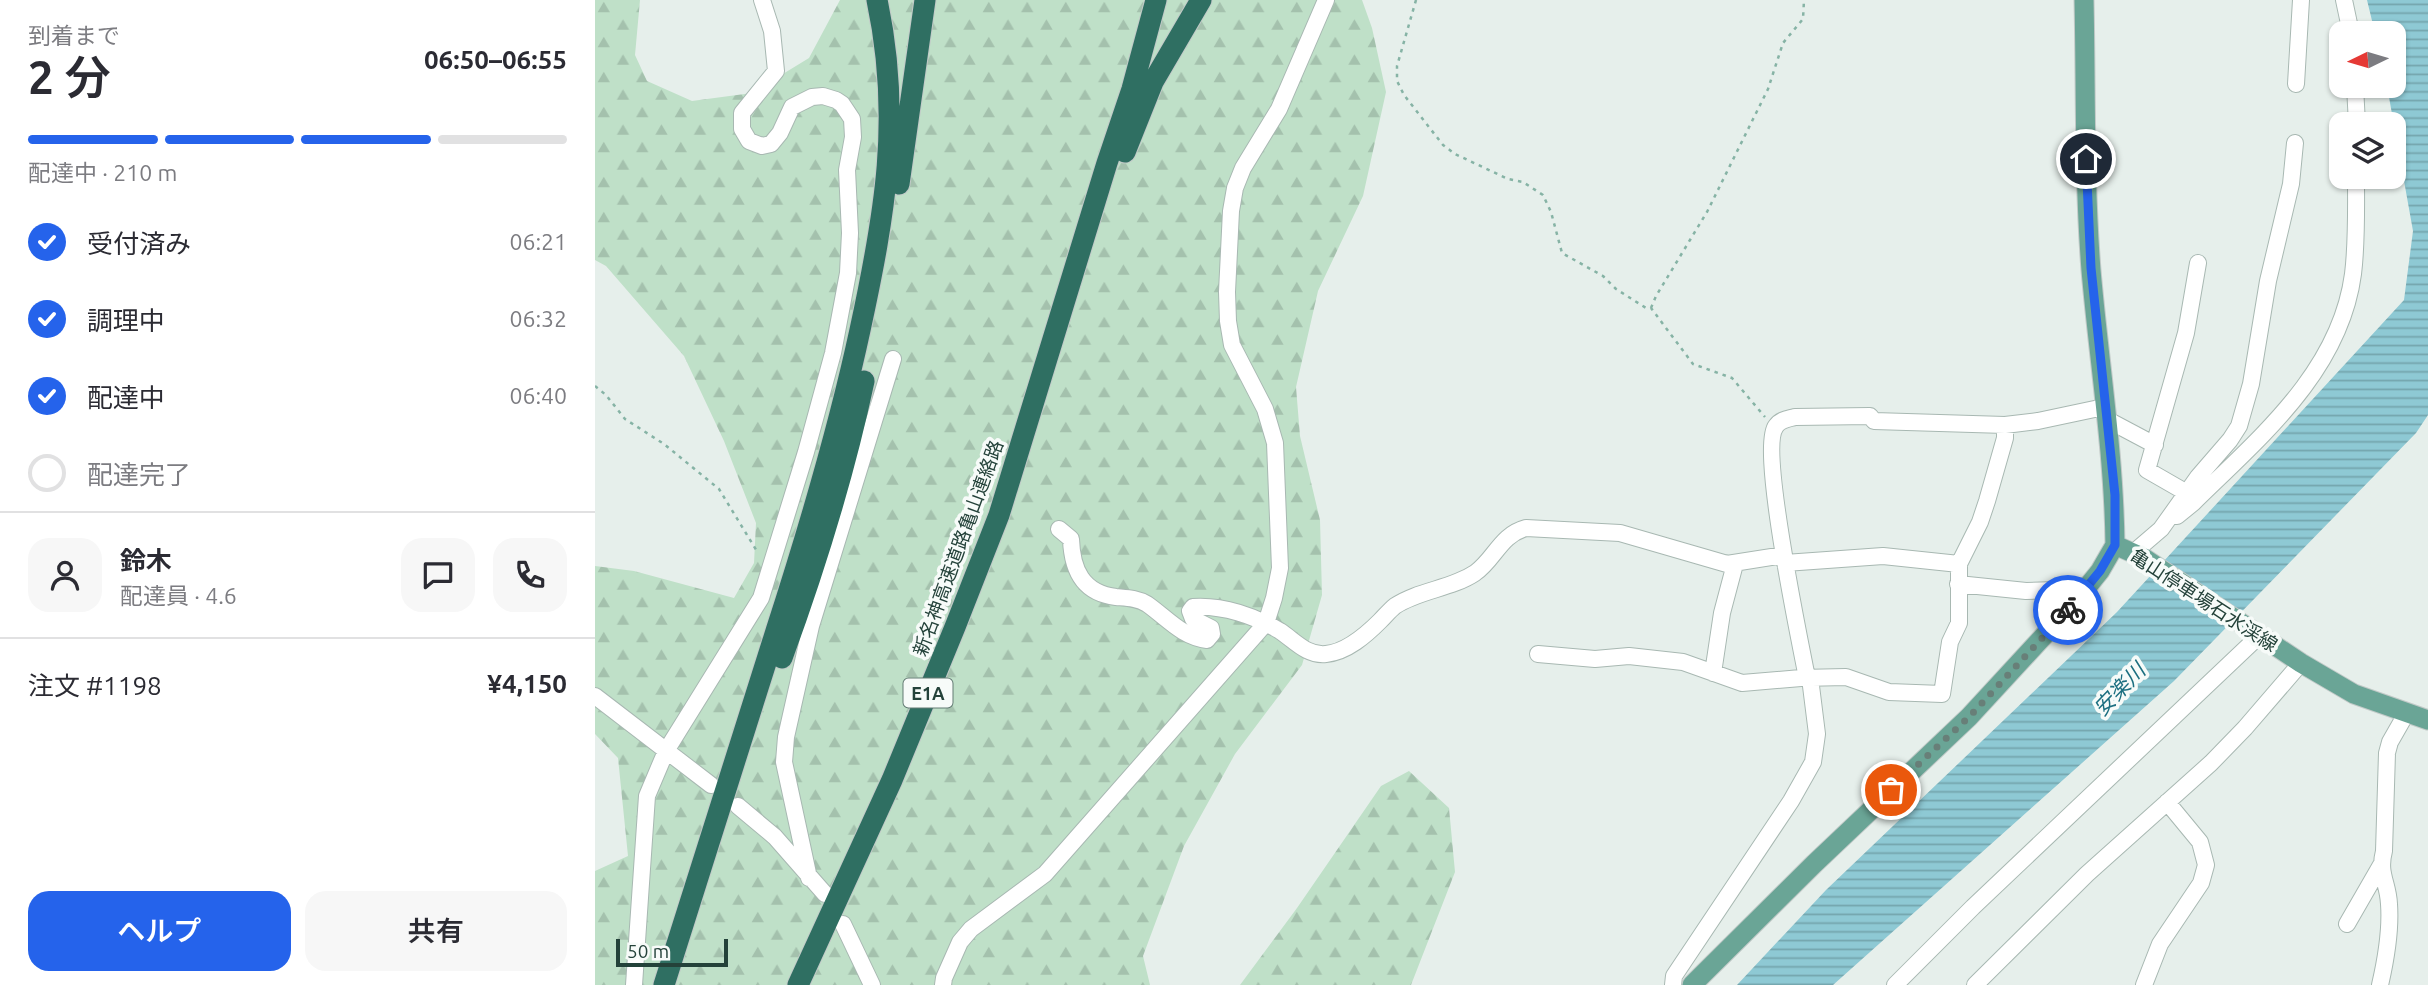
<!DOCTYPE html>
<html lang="ja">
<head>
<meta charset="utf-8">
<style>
	:root { --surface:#fff; --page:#f7f7f7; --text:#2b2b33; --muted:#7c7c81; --line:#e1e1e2; --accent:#2563eb }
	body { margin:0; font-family:Ubuntu,"Noto Sans JP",sans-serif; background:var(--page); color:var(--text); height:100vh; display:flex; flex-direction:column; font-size:26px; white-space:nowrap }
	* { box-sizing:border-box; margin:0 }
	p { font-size:23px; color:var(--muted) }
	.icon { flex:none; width:38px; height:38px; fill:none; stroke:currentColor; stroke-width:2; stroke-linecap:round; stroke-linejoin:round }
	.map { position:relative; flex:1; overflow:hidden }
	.panel { display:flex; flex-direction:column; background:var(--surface); width:595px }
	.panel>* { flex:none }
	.needle { width:46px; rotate:265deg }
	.controls { position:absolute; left:1734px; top:21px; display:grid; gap:14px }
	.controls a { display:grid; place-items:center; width:77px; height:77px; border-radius:14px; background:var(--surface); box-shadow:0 2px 5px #0004; font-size:35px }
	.scale { position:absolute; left:21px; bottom:18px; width:112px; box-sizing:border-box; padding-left:7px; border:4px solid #24423a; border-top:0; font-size:19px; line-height:24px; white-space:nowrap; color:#24423a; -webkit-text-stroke:5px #f7fbf9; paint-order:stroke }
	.pin { position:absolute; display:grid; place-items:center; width:60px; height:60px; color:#fff; margin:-30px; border:4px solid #fff; border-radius:50%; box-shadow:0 2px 7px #0007 }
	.courier { position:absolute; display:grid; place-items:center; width:70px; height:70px; margin:-35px; border:5px solid #2563eb; border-radius:50%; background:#fff; color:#222; box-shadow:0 2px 9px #0007 }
	.headline em { font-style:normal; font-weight:600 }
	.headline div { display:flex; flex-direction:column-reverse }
	.headline { display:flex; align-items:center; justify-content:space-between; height:119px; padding:0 28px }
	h1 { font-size:46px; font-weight:600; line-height:52px }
	.bar { display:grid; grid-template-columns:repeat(4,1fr); gap:10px 7px; align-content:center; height:84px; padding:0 28px }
	.bar i { height:9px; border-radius:5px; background:var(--line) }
	.bar .on { background:var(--accent) }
	.bar p { grid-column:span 4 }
	.line { display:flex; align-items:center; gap:18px; padding:0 28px; border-top:2px solid var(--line) }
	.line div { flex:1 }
	.round { display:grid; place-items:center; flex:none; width:74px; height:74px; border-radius:21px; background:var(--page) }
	ol { padding:0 28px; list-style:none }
	li { display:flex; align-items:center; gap:21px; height:77px }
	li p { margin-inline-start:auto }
	li .icon { padding:7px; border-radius:50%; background:var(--accent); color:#fff; stroke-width:4 }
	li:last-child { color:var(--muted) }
	li i { width:38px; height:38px; border:4px solid var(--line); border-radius:50% }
	.primary-button { display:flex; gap:14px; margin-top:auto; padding:14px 28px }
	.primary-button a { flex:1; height:80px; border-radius:21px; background:var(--accent); color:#fff; font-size:28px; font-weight:600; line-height:80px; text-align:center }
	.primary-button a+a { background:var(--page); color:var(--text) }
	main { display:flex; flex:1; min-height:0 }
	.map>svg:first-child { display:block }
	.forest { fill:url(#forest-firs) }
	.water { fill:url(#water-rules) }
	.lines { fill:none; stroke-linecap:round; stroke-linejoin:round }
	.minor-casing { stroke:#a8b8b2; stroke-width:18 }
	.major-casing { stroke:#c2cac8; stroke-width:21 }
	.highway-casing { stroke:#c2cac8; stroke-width:23 }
	.path { stroke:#86b3a5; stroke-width:2.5; stroke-dasharray:3.5 5; stroke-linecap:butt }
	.minor { stroke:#fff; stroke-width:16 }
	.major { stroke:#6aa596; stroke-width:19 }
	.highway { stroke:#2f6f62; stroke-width:21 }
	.done { stroke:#687f78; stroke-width:7; stroke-dasharray:0 12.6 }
	.route { stroke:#2563eb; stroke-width:9 }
	.labels { text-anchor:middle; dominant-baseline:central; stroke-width:7; stroke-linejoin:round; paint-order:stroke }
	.shield { fill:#f7fbf9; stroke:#637a73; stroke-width:2 }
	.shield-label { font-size:18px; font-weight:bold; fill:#24423a }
	.street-label { font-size:19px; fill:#24423a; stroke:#f7fbf9 }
	.water-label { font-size:21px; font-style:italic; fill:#1c6f80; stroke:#f7fbf9 }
</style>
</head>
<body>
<main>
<section class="panel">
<div class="headline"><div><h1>2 分</h1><p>到着まで</p></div><em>06:50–06:55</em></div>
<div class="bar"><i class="on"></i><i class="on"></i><i class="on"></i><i></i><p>配達中 · 210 m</p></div>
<ol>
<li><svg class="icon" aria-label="check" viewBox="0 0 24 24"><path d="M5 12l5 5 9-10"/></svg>受付済み<p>06:21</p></li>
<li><svg class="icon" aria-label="check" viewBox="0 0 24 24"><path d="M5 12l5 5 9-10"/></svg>調理中<p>06:32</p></li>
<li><svg class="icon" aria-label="check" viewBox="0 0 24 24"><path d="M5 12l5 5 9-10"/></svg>配達中<p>06:40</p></li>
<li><i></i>配達完了</li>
</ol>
<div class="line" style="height:126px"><a class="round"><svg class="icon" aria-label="person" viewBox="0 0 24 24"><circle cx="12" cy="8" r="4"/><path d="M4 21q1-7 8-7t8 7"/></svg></a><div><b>鈴木</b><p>配達員 · 4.6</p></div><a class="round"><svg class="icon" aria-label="chat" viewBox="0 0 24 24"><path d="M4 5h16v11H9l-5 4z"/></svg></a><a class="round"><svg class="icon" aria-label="phone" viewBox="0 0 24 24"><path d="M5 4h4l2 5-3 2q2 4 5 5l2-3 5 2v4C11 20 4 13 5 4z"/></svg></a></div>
<div class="line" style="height:91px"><div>注文 #1198</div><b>¥4,150</b></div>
<div class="primary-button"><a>ヘルプ</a><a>共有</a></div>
</section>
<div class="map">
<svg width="1833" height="985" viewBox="0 0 1833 985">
	<defs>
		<pattern id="forest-firs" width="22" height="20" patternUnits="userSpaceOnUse" patternTransform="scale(1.75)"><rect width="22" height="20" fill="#bfe0c8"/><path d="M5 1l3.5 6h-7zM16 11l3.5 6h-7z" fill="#a4c1ad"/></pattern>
		<pattern id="water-rules" width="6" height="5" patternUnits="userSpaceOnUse" patternTransform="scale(1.75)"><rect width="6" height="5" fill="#8ec9d4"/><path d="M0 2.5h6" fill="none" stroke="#74a5ad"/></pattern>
	</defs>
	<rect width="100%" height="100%" fill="#e6efeb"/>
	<path class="forest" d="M0,0H45L40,55L52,81L97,101L157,93L214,58L245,0H767L777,28L791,92L768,196L723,291L701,387L705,436L725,520L727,595L707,665L640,754L589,846L548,956L555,985H0V871L33,856L23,758L0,734V566L39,571L139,598L159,563L161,523L129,441L89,356L11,266L0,260Z
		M814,771L854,808L860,872L816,985H645L702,908L786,786Z"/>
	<path class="water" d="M1772,0H1833V415L1821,433L1579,681L1238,985H1142L1231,890L1522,612L1809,300L1818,231L1792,86H1799V33H1780Z"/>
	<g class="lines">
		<g class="minor-casing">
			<path id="minor" d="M1749,0L1756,33
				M1701,84L1706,0
				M1760,86L1762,124
				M1511,419L1560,445
				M1592,493L1552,470L1591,333L1603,263
				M1582,516L1598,503C1664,438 1745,372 1758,274C1762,242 1761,209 1761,177
				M464,529L476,539C477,569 487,593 521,597C532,598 542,598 552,604C572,618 587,637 612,640L617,634L616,628L598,619L595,611L598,607C628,605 660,616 685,631C700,641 712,656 731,654C752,652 771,635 785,621C790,616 795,610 800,606C824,590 856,589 880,573C900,559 905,535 931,528L1025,533L1132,564L1189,555
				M1538,553L1566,529L1603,477L1635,440L1644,426L1656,384L1673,281L1696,184L1700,143
				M1190,563L1288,556L1364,564
				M1363,584L1431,591L1461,590L1481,600
				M943,654L1000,659L1034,656L1088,662L1147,683L1206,678L1251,677L1294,692L1347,694L1355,642L1364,623V564L1385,522L1392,501L1410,438V425
				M1118,673L1127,613L1140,564
				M1212,678C1205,641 1164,448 1181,426C1186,419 1193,419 1200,417L1275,416L1279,421L1410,425L1443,421L1509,407
				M0,696L116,785
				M143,806L180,837L230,894
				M214,878L189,762L191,737L216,626L298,359
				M248,924L277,985
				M1752,924L1786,865
				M39,985L52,796L71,751L166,598L211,452L238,353L253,273L255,233L252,170L258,137L257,119L247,104L241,100L228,96L217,97L197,107L185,133L176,144L167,146L154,141L147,129V113L181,71L177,31L167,0
				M348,985L349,978L365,942L376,929L450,874L671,623L679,598L685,568L680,443L670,409L637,345L633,321L632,292L636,211L640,188L648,168L684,109L731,0
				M1078,985L1079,976L1196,801L1218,762L1222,734L1215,678
				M1300,985L1378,907L1665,635
				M1380,985L1492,874L1616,763L1650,728L1706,663
				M1549,985L1565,944L1606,883L1611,865L1605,842L1572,802
				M1785,985C1791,959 1796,931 1794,904C1793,882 1783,874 1789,851L1792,753L1795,742L1811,714"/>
		</g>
		<g class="major-casing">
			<path id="major" d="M1489,0C1491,90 1489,180 1496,270C1504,362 1519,453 1520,545
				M1097,985L1219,864L1374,717L1480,602L1505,571L1520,545L1549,558L1706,663L1759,694L1833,720"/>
		</g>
		<g class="highway-casing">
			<path id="highway" d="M530,152L558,82L606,0
				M304,184L330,0
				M187,658C220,568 249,475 269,381
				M69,985C107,867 144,749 181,631C213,532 243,432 265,330C290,215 307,117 282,0
				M203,985L297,780L360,627L404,515L512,163L537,89L561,0"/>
		</g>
		<path class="path" d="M821,0L802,66V81L809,95L848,145L860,154L913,179L928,182L948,195L956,212L967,253L1008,276L1021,289L1051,308H1056L1098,364L1137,378L1170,417
			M1056,308L1061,296L1112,212L1173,89L1188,43L1208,19L1209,0
			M0,386L11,395L30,419L69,444L124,489L163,553"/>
		<use href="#minor" class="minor"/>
		<use href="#major" class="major"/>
		<use href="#highway" class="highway"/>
	</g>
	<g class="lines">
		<path class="done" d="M1296,790L1374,717L1473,610"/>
		<path class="route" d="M1473,610L1505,571L1520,545V495L1496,268L1491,159"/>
	</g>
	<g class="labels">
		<rect class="shield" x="308.5" y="678.5" width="49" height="29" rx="5"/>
		<g class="shield-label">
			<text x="333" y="693">E1A</text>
		</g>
		<g class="street-label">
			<text transform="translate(363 548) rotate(-70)">新名神高速道路亀山連絡路</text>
			<text transform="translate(1609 600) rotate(33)">亀山停車場石水渓線</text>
		</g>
		<g class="water-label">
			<text transform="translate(1524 689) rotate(-46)">安楽川</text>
		</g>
	</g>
</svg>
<div class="controls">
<a><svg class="needle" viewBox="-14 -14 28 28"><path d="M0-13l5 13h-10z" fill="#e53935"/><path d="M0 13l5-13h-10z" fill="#7c7c81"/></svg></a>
<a><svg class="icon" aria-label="layers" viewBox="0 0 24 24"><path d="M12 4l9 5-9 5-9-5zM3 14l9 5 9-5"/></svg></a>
</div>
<div class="scale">50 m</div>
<div class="pin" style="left:1296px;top:790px;background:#ea580c"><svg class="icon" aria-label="bag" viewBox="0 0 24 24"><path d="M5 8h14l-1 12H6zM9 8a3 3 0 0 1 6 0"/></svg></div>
<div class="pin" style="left:1491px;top:159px;background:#1f2937"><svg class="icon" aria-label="home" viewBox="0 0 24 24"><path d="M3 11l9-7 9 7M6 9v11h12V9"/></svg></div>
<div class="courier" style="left:1473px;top:610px"><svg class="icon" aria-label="bike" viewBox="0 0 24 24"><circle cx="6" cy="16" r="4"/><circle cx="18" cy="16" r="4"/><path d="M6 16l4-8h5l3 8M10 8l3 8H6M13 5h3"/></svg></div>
</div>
</main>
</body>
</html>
